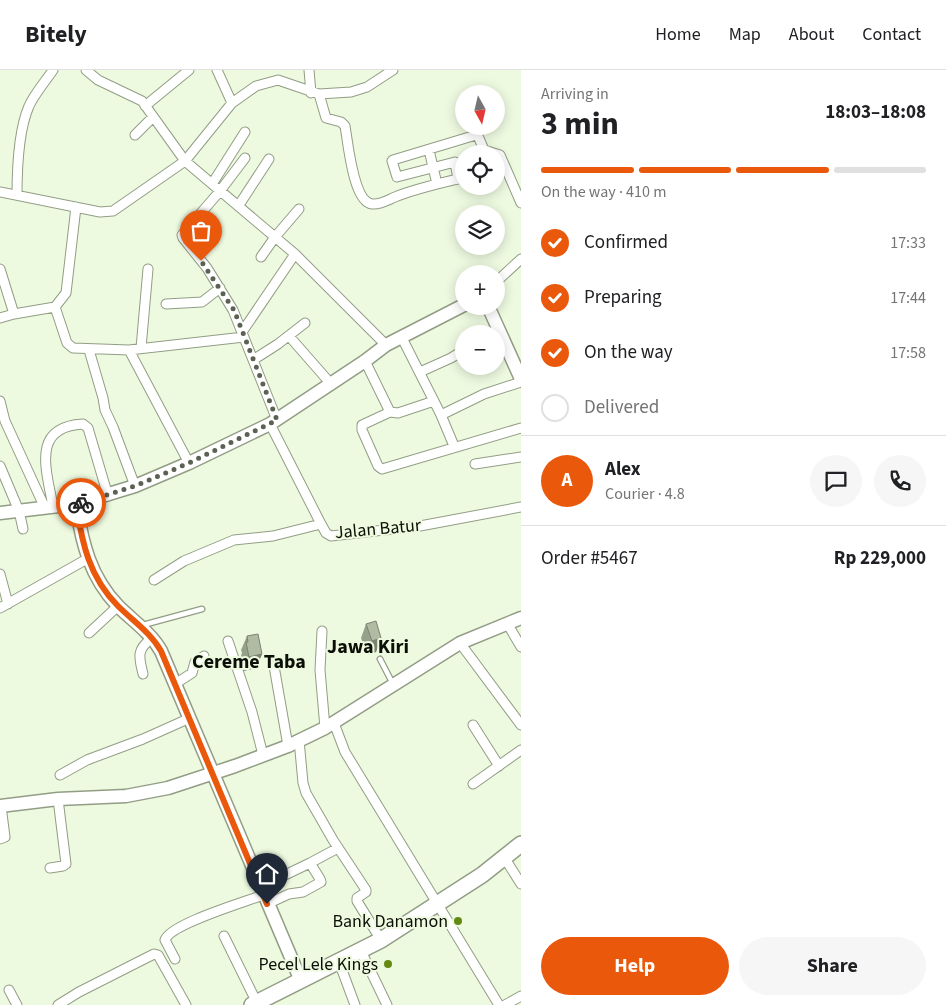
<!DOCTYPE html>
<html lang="en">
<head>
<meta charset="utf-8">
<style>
	:root { --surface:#fff; --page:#f6f6f6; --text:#202124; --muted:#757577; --line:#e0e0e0; --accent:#ea580c }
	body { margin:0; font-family:"Source Sans 3",sans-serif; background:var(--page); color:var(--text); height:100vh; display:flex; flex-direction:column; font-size:19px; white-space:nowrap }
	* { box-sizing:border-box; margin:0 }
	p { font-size:16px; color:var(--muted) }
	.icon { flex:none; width:28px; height:28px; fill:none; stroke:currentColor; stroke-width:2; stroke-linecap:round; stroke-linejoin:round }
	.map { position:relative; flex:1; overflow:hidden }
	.sheet { display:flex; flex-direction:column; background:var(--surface); width:425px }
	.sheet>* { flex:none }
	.needle { width:32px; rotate:172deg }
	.controls { position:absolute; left:455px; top:15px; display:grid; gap:10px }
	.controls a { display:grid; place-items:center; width:50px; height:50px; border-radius:50%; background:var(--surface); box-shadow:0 2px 12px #0003; font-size:25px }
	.pin { position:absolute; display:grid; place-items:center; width:42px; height:42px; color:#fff; margin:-51px -21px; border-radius:50% 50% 50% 0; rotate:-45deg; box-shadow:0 0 5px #0007 }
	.pin .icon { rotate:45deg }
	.courier { position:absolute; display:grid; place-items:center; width:50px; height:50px; margin:-25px; border:4px solid #ea580c; border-radius:50%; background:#fff; color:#222; box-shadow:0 1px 6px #0007 }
	.summary em { font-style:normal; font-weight:700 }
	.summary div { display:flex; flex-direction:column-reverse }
	.summary { display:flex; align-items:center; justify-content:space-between; height:85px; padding:0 20px }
	h1 { font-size:32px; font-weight:700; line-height:38px }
	.bar { display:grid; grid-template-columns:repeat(4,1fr); gap:8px 5px; align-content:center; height:60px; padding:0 20px }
	.bar i { height:6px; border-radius:4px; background:var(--line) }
	.bar .current { background:var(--accent) }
	.bar p { grid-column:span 4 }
	.line { display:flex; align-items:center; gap:12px; padding:0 20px; border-top:1px solid var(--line) }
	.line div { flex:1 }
	.round { display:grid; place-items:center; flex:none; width:52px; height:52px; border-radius:26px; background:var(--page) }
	ol { padding:0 20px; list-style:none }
	li { display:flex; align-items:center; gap:15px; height:55px }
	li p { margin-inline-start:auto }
	li .icon { padding:5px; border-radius:50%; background:var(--accent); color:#fff; stroke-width:4 }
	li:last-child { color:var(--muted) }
	li i { width:28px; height:28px; border:2px solid var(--line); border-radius:50% }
	.cta { display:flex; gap:10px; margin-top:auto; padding:10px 20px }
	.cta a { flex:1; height:58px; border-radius:30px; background:var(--accent); color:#fff; font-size:20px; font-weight:700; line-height:58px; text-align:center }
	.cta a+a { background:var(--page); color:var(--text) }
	header { display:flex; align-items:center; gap:30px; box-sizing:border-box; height:70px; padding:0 25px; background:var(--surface); border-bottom:1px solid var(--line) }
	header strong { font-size:24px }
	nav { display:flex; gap:28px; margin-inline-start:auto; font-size:18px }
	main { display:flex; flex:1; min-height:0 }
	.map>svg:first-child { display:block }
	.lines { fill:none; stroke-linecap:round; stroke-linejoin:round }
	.lane-casing { stroke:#929d85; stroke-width:7 }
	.street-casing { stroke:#929d85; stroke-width:11 }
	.secondary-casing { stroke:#929d85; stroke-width:15 }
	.highway-casing { stroke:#929d85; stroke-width:18 }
	.lane { stroke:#fff; stroke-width:4.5 }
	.street { stroke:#fff; stroke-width:9 }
	.secondary { stroke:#fff; stroke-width:12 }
	.highway { stroke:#fff; stroke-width:15 }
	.wall { fill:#96a18b }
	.shaded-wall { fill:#7a8371 }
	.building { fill:#afbba2; stroke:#7a8371 }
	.done { stroke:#5b6153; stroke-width:5; stroke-dasharray:0 9 }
	.route { stroke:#ea580c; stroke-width:6 }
	.poi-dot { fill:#648a14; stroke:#eefae0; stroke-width:2 }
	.labels { text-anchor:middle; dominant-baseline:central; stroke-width:4; stroke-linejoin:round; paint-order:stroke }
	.street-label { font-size:18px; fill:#0c0f07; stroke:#eefae0 }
	.poi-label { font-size:18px; fill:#0c0f07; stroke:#eefae0; text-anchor:end }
	.quarter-label { font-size:20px; font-weight:bold; fill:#0c0f07; stroke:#eefae0 }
</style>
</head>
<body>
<header>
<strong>Bitely</strong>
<nav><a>Home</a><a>Map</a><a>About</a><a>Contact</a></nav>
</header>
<main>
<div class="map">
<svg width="521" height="935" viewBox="0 0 521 935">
	<rect width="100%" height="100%" fill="#eefae0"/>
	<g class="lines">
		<g class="lane-casing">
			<path id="lane" d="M143,555L202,539
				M380,589L393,614"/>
		</g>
		<g class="street-casing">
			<path id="street" d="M86,0L98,10L142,31L185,91L295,184L386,275
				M217,0L232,33
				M309,0L311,23
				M319,24L326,48L341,52L345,56C348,72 353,132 372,134C380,135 388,130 395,127C415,119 437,114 458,109L455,92L397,107L392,91L393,90L476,65L478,66L484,80L500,85L521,133
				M145,36L189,0
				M135,65L153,47
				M429,80L437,114
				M245,88L220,121L182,165L183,168L207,198L233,240L277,350
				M212,114L245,62
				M0,122L100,142L113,141L185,91L232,33L256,16L278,10L319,24L351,22L367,17L393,0
				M17,125C17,100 19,59 29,36C35,23 45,12 53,0
				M239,135L269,89
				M261,187L275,167L299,139
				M0,199L14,244
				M496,212L521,189
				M166,234L202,232L220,218
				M55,237L66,223L76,137
				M0,248L14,244L55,237L67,273L73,278L129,280L189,393
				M242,262L295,184
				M289,266L331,314
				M401,266L441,345L454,376
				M141,278L148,199
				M89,280L103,328L105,340L113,357L135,416
				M129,280L244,267
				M253,290L278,274L305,253
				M365,291L390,342L398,343L434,331
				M420,302L451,288L464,280
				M0,331L5,351L45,438
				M390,342L362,355V360L378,396L382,399L521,358
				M441,345L484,324L521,312
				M270,354L321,454L326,463L331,466L420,456L521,437
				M475,394L521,387
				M0,396L19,441L23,459
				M53,437C47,401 30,357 83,354L88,358L108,426
				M0,504L8,534
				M154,510L184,491L234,470L273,466L321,454
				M0,538L87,489
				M507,553L521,577
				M322,561L320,600L325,658
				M89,563L118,536
				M228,571L252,642L263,685
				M460,573L521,655
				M274,596L288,676
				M143,604C139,587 136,580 152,568
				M175,614L192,603L195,592L204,586
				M334,653L345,682L499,935
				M473,655L499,696
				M299,670L303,713L306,723L333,770L366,820V822L357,828V831L381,870
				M60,705L87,690L143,669L190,648
				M473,714L521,680
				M0,769L5,767L1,736
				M504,787L521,814
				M310,793L338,778
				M50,798L63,796L66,794L58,729
				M260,817L310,793L320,809L321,812L303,822L289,824L267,834
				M224,866L257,933
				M361,881L387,935
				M175,889L165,870C170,854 245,832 263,825
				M339,892L355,935
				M9,920L17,935
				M58,935L79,922L154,884L158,885L186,935
				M505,935L521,926"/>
		</g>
		<g class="secondary-casing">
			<path id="secondary" d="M488,236L521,309
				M76,434C82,473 90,507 118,536C133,551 151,563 161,581L301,911
				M0,443L76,434L135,416L189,393L270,354L365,291L386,275L464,235
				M0,736L58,729L126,726L168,718L235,696L288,676L325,658L460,573L521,548"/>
		</g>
		<g class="highway-casing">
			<path id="highway" d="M252,935L381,870L482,805L521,774"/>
		</g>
		<use href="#lane" class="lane"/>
		<use href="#street" class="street"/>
		<use href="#secondary" class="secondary"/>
		<use href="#highway" class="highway"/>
	</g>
	<path class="wall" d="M366,554L381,568L376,582L367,585L361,568Z
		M247,566L262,584L256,598L243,601L241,586L242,583L241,580Z"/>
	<path class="shaded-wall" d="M381,568L376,582L367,585L372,571Z
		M262,584L256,598L243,601L249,587Z"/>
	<path class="building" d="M376,551L381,568L372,571L366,554Z
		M258,564L262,584L249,587L246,572H248L247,566Z"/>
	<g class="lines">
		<path class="done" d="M81,433L135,416L189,393L277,350L234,240L201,191"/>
		<path class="route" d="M81,433L76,434C82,473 89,507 118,536C133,551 151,563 161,581L267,834"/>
	</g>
	<g class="poi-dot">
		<circle cx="458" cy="851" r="5"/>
		<circle cx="388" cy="894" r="5"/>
	</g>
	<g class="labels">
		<g class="street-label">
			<text transform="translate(378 459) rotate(-5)">Jalan Batur</text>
		</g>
		<g class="poi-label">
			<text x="448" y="851">Bank Danamon</text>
			<text x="378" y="894">Pecel Lele Kings</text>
		</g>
		<g class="quarter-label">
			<text x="368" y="577">Jawa Kiri</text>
			<text x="249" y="592">Cereme Taba</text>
		</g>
	</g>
</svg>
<div class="controls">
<a><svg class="needle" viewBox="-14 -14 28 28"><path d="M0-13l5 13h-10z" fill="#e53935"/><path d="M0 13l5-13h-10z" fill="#757577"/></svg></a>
<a><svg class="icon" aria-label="locate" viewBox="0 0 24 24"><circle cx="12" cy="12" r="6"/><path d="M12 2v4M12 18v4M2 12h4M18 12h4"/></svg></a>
<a><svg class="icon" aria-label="layers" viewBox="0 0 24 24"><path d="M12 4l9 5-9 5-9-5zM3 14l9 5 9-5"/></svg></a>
<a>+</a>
<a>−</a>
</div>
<div class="pin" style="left:201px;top:191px;background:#ea580c"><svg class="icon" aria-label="bag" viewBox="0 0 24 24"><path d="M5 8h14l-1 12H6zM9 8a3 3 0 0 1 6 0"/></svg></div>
<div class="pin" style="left:267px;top:834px;background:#1f2937"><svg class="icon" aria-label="home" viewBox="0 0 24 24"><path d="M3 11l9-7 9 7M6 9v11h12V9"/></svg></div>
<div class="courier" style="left:81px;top:433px"><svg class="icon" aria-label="bike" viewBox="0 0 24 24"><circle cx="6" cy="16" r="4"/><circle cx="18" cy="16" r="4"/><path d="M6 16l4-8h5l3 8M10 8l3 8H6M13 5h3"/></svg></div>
</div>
<section class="sheet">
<div class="summary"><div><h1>3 min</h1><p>Arriving in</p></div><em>18:03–18:08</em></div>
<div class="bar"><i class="current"></i><i class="current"></i><i class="current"></i><i></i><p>On the way · 410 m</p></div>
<ol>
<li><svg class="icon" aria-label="check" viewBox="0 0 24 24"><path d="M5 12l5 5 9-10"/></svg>Confirmed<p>17:33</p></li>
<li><svg class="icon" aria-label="check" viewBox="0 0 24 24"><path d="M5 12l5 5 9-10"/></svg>Preparing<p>17:44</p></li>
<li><svg class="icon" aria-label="check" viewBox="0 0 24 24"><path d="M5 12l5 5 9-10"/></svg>On the way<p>17:58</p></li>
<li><i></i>Delivered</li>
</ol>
<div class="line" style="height:90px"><b class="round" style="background:var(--accent);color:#fff">A</b><div><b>Alex</b><p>Courier · 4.8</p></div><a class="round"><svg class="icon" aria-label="chat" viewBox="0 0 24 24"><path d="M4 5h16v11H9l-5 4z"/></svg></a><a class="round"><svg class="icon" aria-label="phone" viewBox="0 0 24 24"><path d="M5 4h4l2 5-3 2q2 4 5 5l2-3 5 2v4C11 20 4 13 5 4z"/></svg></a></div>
<div class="line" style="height:65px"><div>Order #5467</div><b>Rp 229,000</b></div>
<div class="cta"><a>Help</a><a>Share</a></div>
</section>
</main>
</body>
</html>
